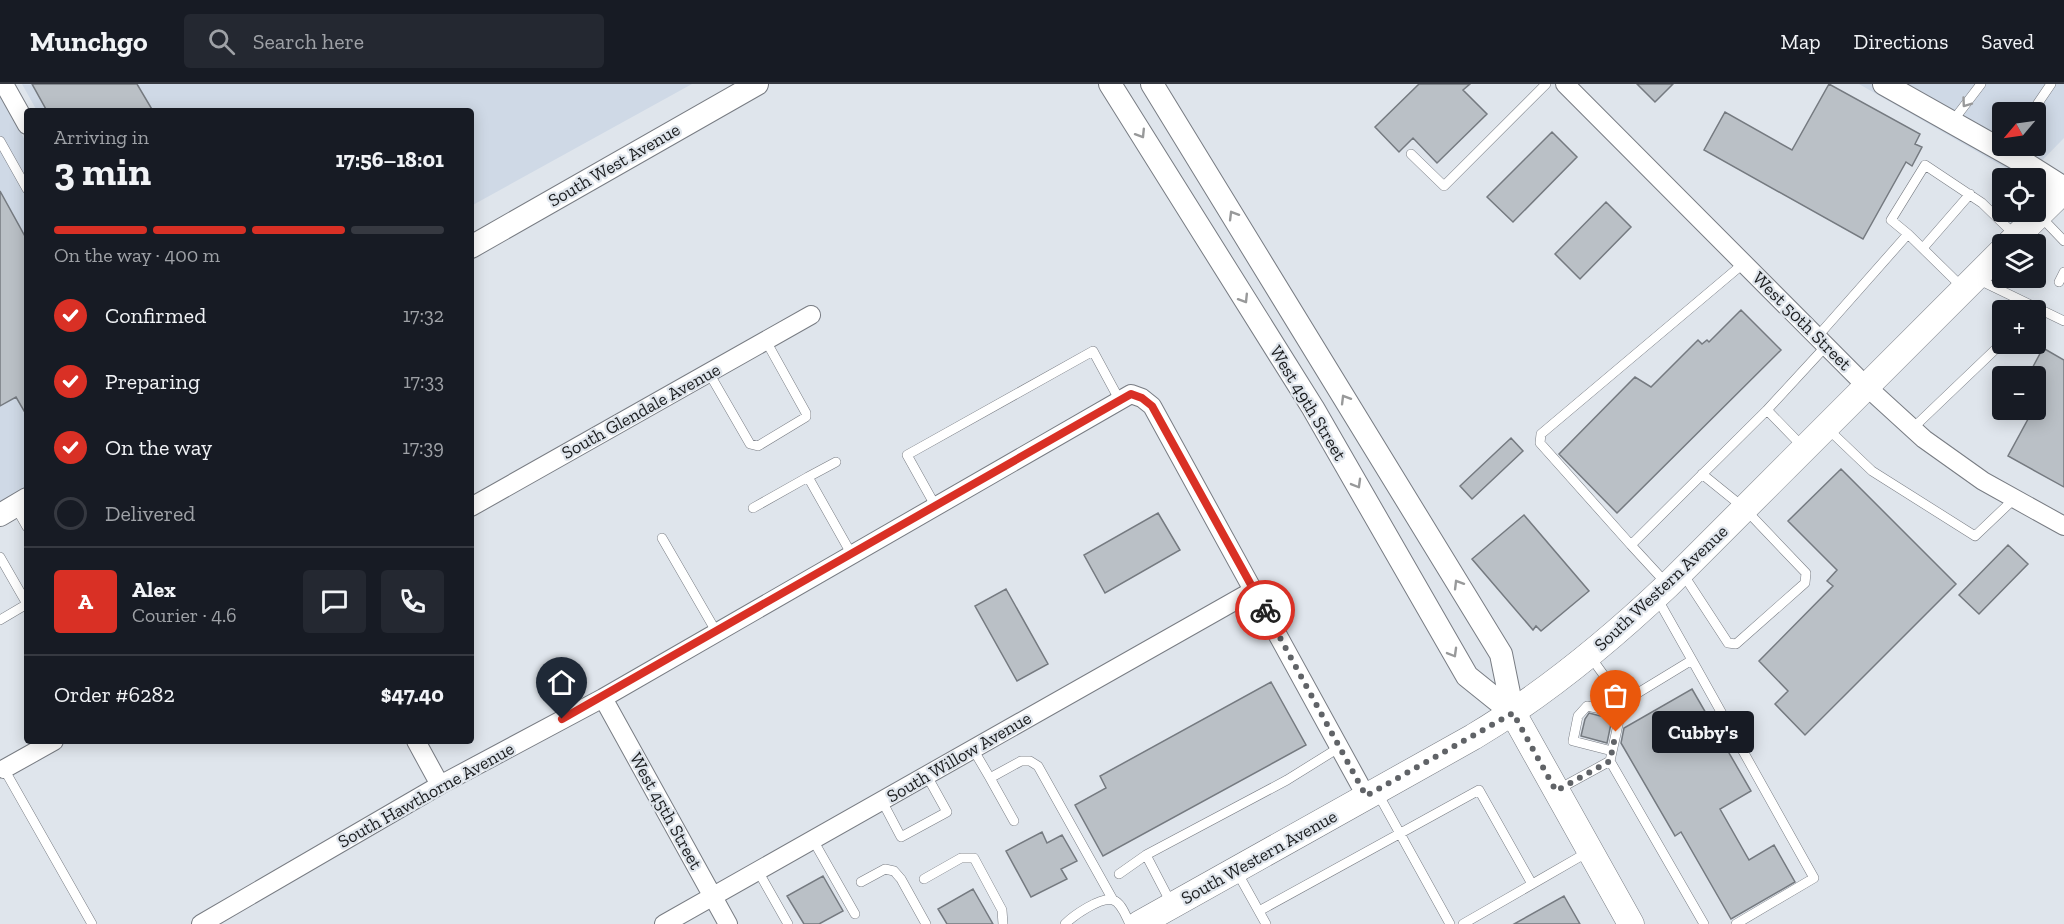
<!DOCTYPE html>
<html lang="en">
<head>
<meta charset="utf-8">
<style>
	:root { --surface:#171b24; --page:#242831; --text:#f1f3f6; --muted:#9ea1a6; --line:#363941; --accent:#d93025 }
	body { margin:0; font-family:"Zilla Slab",serif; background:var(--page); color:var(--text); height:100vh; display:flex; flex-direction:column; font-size:22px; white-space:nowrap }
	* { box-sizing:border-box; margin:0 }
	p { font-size:20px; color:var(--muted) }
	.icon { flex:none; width:33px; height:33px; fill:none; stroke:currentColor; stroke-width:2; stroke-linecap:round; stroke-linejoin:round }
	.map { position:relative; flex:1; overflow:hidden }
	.details { position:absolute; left:24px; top:24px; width:450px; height:636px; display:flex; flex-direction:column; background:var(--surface); border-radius:6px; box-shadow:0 3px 15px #0003 }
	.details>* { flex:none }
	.needle { width:39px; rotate:241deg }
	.controls { position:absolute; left:1992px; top:18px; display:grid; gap:12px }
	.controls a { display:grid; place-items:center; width:54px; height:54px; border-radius:6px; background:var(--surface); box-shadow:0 3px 15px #0003; font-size:30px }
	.pin { position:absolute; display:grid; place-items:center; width:51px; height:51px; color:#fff; margin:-62px -26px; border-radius:50% 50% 50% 0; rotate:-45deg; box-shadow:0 0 6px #0007 }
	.pin .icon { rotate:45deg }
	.courier { position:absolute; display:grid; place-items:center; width:60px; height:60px; margin:-30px; border:4px solid #d93025; border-radius:50%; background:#fff; color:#222; box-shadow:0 2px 8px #0007 }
	.bubble { position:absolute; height:42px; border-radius:6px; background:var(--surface); box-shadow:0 3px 15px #0003; font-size:20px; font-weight:700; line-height:42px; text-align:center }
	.summary em { font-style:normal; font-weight:700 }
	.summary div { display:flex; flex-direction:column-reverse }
	.summary { display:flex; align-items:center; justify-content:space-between; height:102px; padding:0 30px }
	h1 { font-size:39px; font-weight:700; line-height:45px }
	.bar { display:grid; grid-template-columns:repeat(4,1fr); gap:9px 6px; align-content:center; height:72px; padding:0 30px }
	.bar i { height:8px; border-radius:4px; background:var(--line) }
	.bar .active { background:var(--accent) }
	.bar p { grid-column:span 4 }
	.line { display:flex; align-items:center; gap:15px; padding:0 30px; border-top:2px solid var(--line) }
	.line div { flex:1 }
	.round { display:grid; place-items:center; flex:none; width:63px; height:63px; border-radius:6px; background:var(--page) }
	ol { padding:0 30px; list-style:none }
	li { display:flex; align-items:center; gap:18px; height:66px }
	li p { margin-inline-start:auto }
	li .icon { padding:6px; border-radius:50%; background:var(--accent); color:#fff; stroke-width:4 }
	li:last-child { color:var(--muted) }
	li i { width:33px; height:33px; border:3px solid var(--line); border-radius:50% }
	header { display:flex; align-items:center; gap:36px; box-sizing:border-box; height:84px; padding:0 30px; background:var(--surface); border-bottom:2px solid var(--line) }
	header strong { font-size:28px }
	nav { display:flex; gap:33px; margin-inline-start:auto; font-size:21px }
	.search { width:420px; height:54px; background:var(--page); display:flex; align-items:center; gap:15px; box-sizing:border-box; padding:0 21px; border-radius:6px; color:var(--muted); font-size:22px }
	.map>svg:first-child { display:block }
	.built { fill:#cfd9e6; fill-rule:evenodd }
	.building { fill:#bac0c6; stroke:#757a80; stroke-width:1.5 }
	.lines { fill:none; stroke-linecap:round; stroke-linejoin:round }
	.service-casing { stroke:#787c83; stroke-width:10 }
	.minor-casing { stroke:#787c83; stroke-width:20 }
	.tertiary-casing { stroke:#787c83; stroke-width:24 }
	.secondary-casing { stroke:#787c83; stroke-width:27 }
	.service { stroke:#fff; stroke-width:9 }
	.minor { stroke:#fff; stroke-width:18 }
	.tertiary { stroke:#fff; stroke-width:22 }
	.secondary { stroke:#fff; stroke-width:26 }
	.oneway { stroke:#98999a }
	.done { stroke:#606367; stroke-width:6; stroke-dasharray:0 10.8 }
	.route { stroke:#d93025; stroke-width:8 }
	.labels { text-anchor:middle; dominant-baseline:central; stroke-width:4.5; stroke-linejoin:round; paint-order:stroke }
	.street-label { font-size:18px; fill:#1b1d1f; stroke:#dfe5ec }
</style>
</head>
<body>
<header>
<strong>Munchgo</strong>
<div class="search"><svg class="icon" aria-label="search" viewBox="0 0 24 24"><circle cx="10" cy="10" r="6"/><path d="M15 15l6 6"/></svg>Search here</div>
<nav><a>Map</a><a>Directions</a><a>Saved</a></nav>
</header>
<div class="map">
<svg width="2064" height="840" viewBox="0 0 2064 840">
	<rect width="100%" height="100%" fill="#dfe5ec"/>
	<path class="built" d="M22,0H692L471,122V27H37Z
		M1859,0H2064V54L2025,94H2023ZM2002,28H2036V62H2002Z
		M0,11L27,60V406L0,421Z"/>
	<path class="building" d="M32,0H137L153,27H47Z
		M1419,0H1470L1463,6L1487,30L1437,79L1413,54L1399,68L1375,43Z
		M1637,0H1673L1655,18Z
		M1829,0L1920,50L1915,60L1922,63L1912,82L1906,78L1863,155L1704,66L1725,28L1792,66Z
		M1552,48L1577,73L1513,138L1487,113Z
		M0,107L27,156V332L16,313L0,322Z
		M1606,118L1631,143L1580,195L1555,170Z
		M1741,226L1781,266L1617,429L1559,370L1635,293L1651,303L1698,256L1702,260L1707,256L1709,258Z
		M2043,264L2064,276V403L2008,372L2033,326H2036V292H2028Z
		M1511,354L1523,367L1472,415L1460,402Z
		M1841,385L1956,500L1805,651L1775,620L1788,607L1759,577L1833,502L1827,497L1837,486L1788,437Z
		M1158,429L1180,466L1105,509L1084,471Z
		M1524,431L1589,507L1541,547L1536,542L1533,546L1472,475Z
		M2008,461L2028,480L1979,530L1959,511Z
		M1006,505L1048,580L1017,597L975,522Z
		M1271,598L1306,661L1103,772L1075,721L1106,704L1100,692Z
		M1692,605L1751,707L1720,725L1749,776L1774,761L1795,798L1731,835L1681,748L1675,752L1621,659L1624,644Z
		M1589,629L1612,635L1607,659L1581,652L1585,635Z
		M1042,748L1047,759L1062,751L1077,777L1061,785L1067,795L1031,813L1006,767Z
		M823,792L843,827L819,840H804L787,812Z
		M973,805L993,840H947L938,825Z
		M1564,812L1580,840H1514Z"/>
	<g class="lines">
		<g class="service-casing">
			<path id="service" d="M2032,28L2051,0
				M1952,38L1981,0
				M0,57L27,105
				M1411,70L1444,102L1546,0
				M2041,133L2064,157
				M1908,150L1891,136L1925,81L1982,119L2015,151
				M1923,164L1970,110
				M1977,195L2064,237
				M2059,198L2064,188
				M1817,253L1908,150L1962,203
				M709,289L750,360L758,362L806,333V329L766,257
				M1913,344L2002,259
				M1828,345L1872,387L1975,452L2015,414
				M1803,363L1767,326L1826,262
				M808,393L836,378
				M15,422L27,443
				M936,423L907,371L1093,267L1120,317
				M753,424L808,393L852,471
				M662,454L717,549
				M1631,461L1540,359L1541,350L1744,179
				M0,473L27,520
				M1683,490L1728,559L1736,560L1805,499L1806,489L1744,424L1702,390
				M1666,499L1631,461L1767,326
				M0,536L27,520
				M1590,572L1623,618L1692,576L1657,514
				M1692,576L1814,794L1736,840
				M973,665L990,694L1021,677H1030L1038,682L1113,816
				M1612,667L1573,657L1578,632L1587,622L1620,629
				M1610,677L1704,840
				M4,685L92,840
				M990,694L1014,737
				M1557,706L1610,677L1623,618
				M1377,708L1450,840
				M882,717L901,753L947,728L927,692
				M813,756L855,830
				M1146,771L1287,696L1340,663
				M758,787L788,840
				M1237,788L1266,840
				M1119,790L1146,771L1171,819
				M924,795L961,774H974L1002,826L1003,840
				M861,798L885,785L894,787L901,795L926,840
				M1259,827L1479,706L1532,800
				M1065,840C1073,832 1101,812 1113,816C1122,819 1126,833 1130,840
				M1463,840L1588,768"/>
		</g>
		<g class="minor-casing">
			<path id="minor" d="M4,0L27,41
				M1565,0L1867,303L1924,355L1983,397L2064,442
				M471,423L811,231
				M603,614L728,840
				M416,657L440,701
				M4,685L54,657
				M201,840L440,701L603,614L1131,310L1142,314L1152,322L1366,712
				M664,840L1254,506"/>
		</g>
		<g class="tertiary-casing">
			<path id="tertiary" d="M1110,0L1313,324L1467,592L1513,629
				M1152,0L1501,570L1513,629
				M1884,0L2026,80L2064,104
				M471,163L757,0
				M0,431L27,415"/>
		</g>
		<g class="secondary-casing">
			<path id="secondary" d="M2009,160L2064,106
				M1513,629L1631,840
				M1139,840L1473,653C1545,610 1608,558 1668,501L2002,167"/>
		</g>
		<use href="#service" class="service"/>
		<use href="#minor" class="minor"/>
		<use href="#tertiary" class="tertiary"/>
		<use href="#secondary" class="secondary"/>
	</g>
	<defs><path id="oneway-chevron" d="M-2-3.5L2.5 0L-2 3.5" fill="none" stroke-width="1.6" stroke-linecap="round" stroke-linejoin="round" transform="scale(1.5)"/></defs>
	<g class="oneway">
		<use href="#oneway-chevron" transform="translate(1966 19) rotate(126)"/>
		<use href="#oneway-chevron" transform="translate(1141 50) rotate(58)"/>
		<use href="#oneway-chevron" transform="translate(1233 131) rotate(-121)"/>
		<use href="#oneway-chevron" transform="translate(1244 215) rotate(58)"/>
		<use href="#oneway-chevron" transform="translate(1345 315) rotate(-121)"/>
		<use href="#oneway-chevron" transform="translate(1357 400) rotate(60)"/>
		<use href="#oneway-chevron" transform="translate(1458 500) rotate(-121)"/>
		<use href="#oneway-chevron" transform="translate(1453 569) rotate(60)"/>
	</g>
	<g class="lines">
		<path class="done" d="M1265,526L1366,712L1513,629L1556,707L1610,677L1616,648"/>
		<path class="route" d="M562,635L1131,310L1142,314L1152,322L1265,526"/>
	</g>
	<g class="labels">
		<g class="street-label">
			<text transform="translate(614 81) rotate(-30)">South West Avenue</text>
			<text transform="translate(1802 237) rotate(45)">West 50th Street</text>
			<text transform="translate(1308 319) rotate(59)">West 49th Street</text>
			<text transform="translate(641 327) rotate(-29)">South Glendale Avenue</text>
			<text transform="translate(1661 504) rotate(-43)">South Western Avenue</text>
			<text transform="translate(959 673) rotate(-30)">South Willow Avenue</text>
			<text transform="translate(426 711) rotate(-29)">South Hawthorne Avenue</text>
			<text transform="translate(666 727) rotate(61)">West 45th Street</text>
			<text transform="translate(1259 773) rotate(-29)">South Western Avenue</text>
		</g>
	</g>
</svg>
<div class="controls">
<a><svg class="needle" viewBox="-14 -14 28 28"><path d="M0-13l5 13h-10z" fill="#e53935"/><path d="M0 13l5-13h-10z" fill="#9ea1a6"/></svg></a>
<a><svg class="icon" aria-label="locate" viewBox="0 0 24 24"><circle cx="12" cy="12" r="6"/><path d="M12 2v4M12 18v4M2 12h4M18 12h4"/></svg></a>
<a><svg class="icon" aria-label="layers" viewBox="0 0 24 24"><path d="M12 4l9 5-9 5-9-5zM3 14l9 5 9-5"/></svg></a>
<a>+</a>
<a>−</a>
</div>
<div class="pin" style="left:1616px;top:648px;background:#ea580c"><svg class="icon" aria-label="bag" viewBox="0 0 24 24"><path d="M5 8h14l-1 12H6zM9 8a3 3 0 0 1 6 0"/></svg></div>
<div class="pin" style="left:562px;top:635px;background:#1f2937"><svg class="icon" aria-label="home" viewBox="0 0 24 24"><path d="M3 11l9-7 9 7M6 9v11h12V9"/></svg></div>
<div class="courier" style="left:1265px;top:526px"><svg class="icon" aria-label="bike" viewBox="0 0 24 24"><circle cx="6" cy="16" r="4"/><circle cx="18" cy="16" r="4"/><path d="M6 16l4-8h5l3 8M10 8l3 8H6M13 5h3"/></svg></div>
<div class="bubble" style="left:1652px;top:627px;width:102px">Cubby's</div>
<section class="details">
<div class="summary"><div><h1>3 min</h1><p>Arriving in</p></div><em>17:56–18:01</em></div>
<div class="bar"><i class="active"></i><i class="active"></i><i class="active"></i><i></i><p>On the way · 400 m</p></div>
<ol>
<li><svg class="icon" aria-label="check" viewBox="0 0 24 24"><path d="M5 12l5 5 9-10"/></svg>Confirmed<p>17:32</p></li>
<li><svg class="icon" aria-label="check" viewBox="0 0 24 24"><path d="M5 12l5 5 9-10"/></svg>Preparing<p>17:33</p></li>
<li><svg class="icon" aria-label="check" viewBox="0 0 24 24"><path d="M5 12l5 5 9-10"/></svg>On the way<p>17:39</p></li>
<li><i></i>Delivered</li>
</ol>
<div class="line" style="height:108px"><b class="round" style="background:var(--accent);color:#fff">A</b><div><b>Alex</b><p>Courier · 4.6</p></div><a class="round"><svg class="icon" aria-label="chat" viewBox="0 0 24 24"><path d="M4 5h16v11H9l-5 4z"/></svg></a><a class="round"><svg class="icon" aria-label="phone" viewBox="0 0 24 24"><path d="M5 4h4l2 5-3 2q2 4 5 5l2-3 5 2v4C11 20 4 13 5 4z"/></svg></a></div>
<div class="line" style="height:78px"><div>Order #6282</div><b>$47.40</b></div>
</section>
</div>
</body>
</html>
